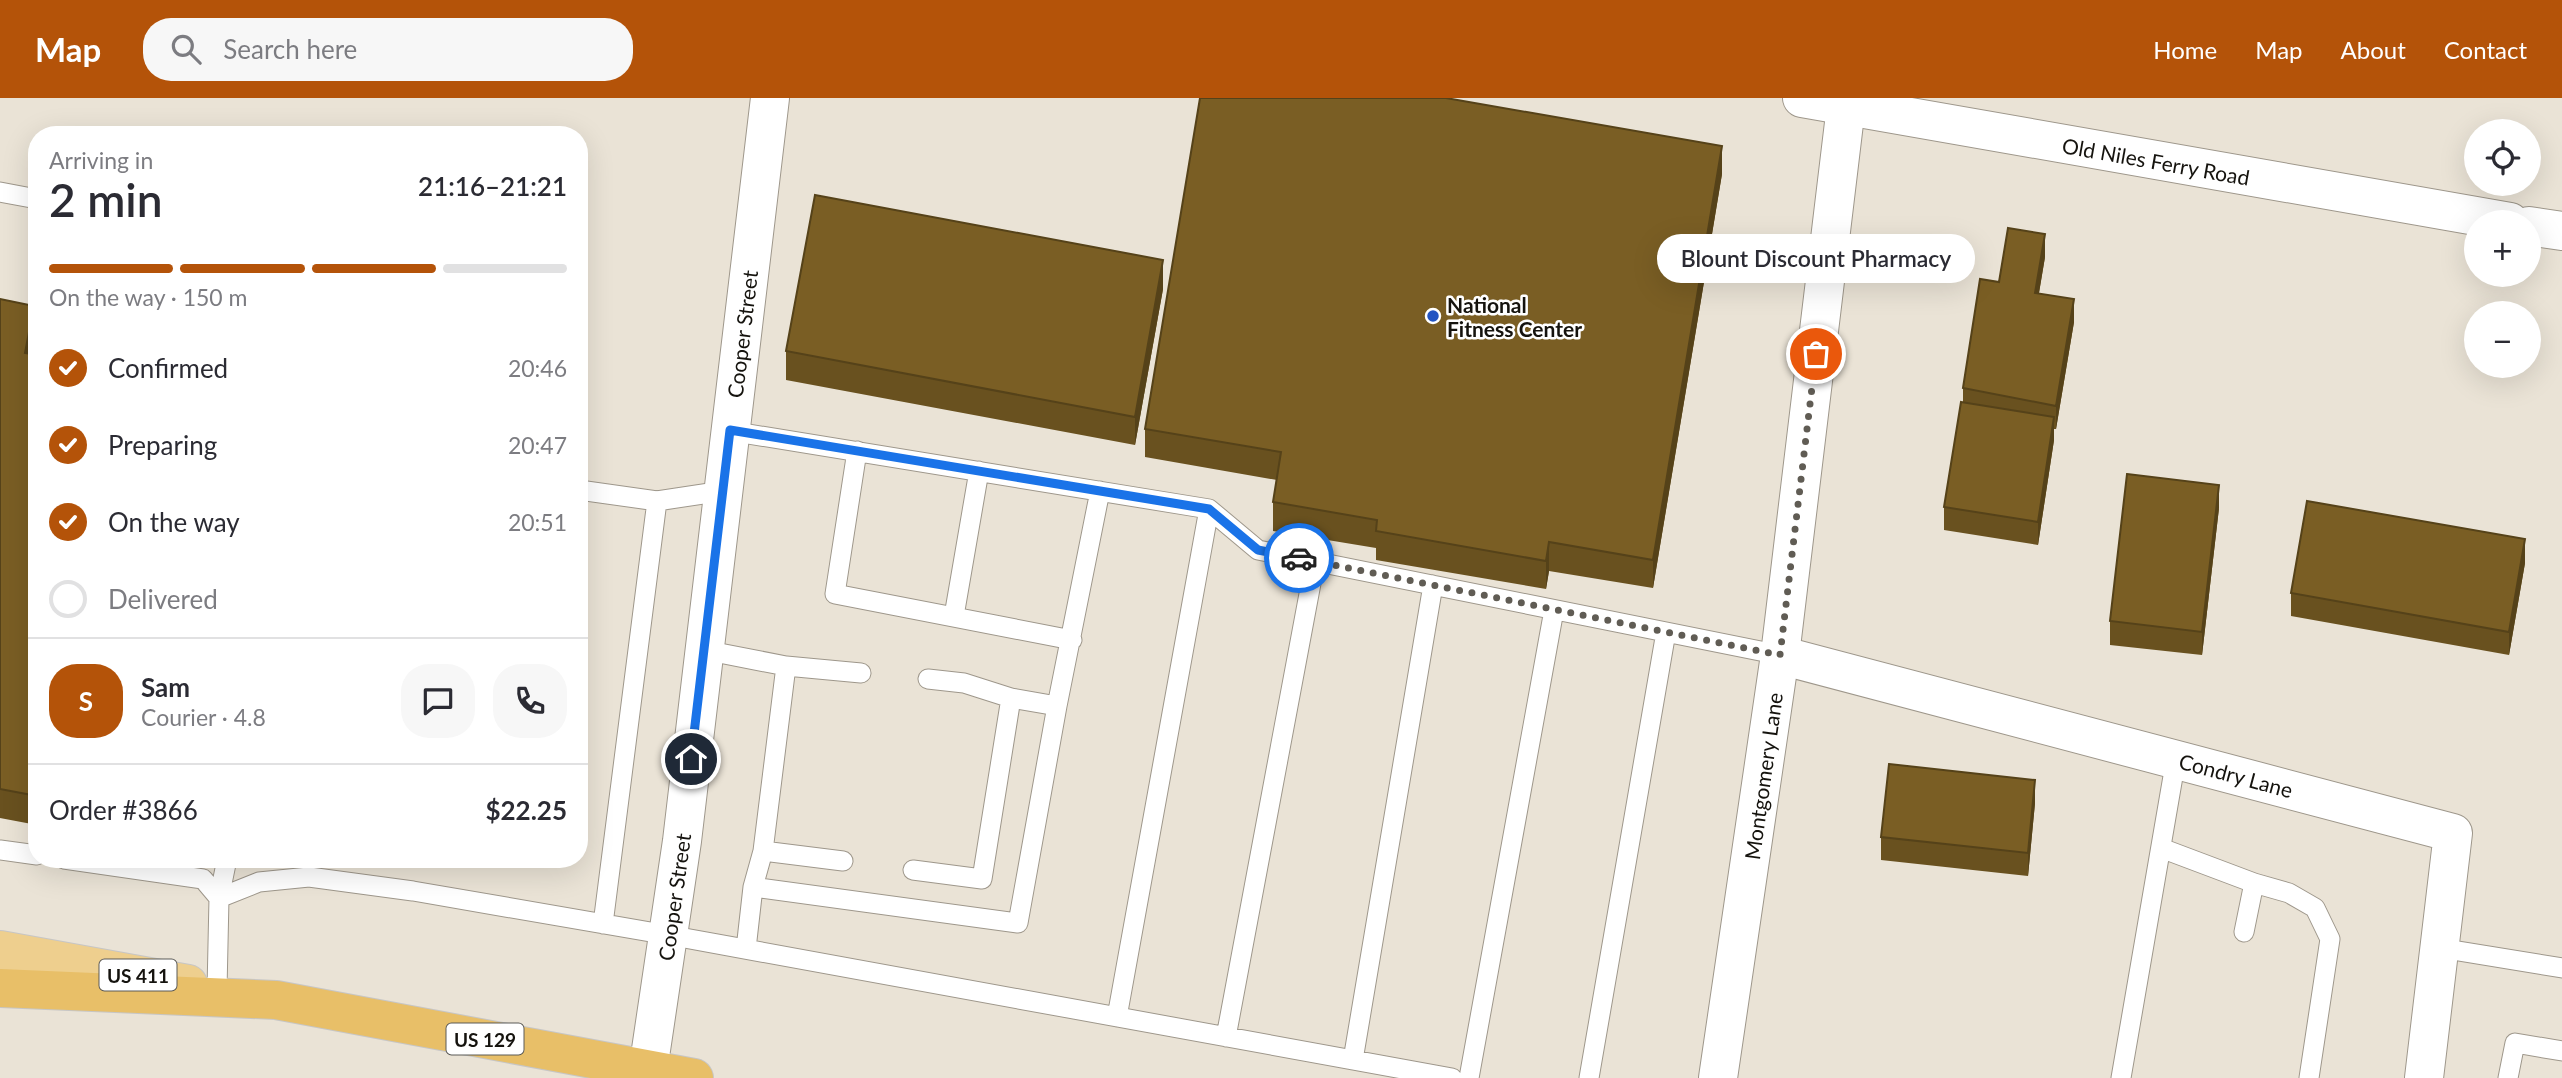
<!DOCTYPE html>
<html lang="en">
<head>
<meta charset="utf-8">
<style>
	:root { --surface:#fff; --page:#f7f7f7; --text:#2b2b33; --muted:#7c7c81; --line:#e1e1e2; --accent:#b45309 }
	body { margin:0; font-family:Lato,sans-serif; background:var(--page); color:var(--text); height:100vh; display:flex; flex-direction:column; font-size:26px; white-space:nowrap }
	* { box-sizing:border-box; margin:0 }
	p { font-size:23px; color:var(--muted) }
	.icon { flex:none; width:38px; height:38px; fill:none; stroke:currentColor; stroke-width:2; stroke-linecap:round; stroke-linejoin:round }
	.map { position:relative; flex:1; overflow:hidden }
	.side { position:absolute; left:28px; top:28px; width:560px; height:742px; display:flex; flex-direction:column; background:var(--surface); border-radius:28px; box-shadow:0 7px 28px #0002 }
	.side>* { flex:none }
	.controls { position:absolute; left:2464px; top:21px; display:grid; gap:14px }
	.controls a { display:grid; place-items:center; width:77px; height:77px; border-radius:50%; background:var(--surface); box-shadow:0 7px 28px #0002; font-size:35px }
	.pin { position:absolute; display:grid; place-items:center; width:60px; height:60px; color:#fff; margin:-30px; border:4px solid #fff; border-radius:50%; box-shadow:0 2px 7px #0007 }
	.courier { position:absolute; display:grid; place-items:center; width:70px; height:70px; margin:-35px; border:5px solid #1a73e8; border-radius:50%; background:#fff; color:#222; box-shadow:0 2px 9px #0007 }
	.bubble { position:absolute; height:49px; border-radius:24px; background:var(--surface); box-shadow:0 7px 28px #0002; font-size:23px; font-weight:600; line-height:49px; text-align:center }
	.headline em { font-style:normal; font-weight:600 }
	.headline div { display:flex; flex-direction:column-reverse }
	.headline { display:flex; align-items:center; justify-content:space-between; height:119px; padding:0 21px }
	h1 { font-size:46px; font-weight:600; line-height:52px }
	.bar { display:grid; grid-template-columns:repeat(4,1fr); gap:10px 7px; align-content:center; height:84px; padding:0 21px }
	.bar i { height:9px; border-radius:5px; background:var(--line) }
	.bar .on { background:var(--accent) }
	.bar p { grid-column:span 4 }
	.line { display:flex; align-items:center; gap:18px; padding:0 21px; border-top:2px solid var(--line) }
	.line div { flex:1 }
	.round { display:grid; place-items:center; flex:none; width:74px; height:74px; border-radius:28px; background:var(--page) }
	ol { padding:0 21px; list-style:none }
	li { display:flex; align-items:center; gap:21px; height:77px }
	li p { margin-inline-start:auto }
	li .icon { padding:7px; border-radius:50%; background:var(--accent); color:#fff; stroke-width:4 }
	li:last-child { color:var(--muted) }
	li i { width:38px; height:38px; border:4px solid var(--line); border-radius:50% }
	header { display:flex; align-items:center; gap:42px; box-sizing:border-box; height:98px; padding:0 35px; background:var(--accent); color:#fff }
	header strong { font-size:33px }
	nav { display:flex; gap:38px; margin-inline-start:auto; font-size:24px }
	.search { width:490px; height:63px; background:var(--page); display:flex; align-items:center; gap:18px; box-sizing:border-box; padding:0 24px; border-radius:28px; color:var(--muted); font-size:26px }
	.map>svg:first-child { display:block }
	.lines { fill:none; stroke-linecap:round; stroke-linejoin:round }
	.service-casing { stroke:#9e978b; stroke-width:21 }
	.minor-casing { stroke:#9e978b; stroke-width:40 }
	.tertiary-casing { stroke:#9e978b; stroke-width:40 }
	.primary-casing { stroke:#c7c6c5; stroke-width:40 }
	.trunk-casing { stroke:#c7c6c5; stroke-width:40 }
	.service { stroke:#fff; stroke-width:19 }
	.minor { stroke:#fff; stroke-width:38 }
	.tertiary { stroke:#fff; stroke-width:38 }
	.primary { stroke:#eecf8e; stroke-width:38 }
	.trunk { stroke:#e8bf68; stroke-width:38 }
	.wall { fill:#69511f }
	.shaded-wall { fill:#554219 }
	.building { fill:#7a5e24; stroke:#554219; stroke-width:2 }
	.done { stroke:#605c54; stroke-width:7; stroke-dasharray:0 12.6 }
	.route { stroke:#1a73e8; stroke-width:9 }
	.poi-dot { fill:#2254c2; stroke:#fff; stroke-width:2.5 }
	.labels { text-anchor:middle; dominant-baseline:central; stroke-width:5; stroke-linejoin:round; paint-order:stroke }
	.shield { fill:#fff; stroke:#5b5a56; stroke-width:2 }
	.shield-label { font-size:19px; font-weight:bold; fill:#15130e }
	.street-label { font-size:21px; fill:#15130e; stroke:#fff }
	.poi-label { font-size:21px; font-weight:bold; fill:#15130e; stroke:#fff; text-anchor:start }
</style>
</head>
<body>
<header>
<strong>Map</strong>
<div class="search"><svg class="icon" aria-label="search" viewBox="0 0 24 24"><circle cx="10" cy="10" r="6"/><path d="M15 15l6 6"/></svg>Search here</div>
<nav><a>Home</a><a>Map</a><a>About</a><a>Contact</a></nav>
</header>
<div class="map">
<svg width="2562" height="980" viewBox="0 0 2562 980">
	<rect width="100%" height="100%" fill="#eae3d6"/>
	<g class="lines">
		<g class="service-casing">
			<path id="service" d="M0,94L37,101
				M730,333L1209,411L1258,452L1780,557
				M857,353L835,496L1072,542
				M579,392L657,403L723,393
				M954,518L979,373
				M704,552L786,568L763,753L753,789L746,851
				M786,568L861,575
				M928,581L964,585L1011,600L1057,608
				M2161,750L2254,785L2289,795L2315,810L2330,841L2309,980
				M0,752L37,757
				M763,753L843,763
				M64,761L203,781L219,800L217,892
				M913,772L982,781L1011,600
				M753,789L1018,825L1057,608L1100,393
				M219,800L259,784L309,779L413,793L668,837L1452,980
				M219,800L227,761
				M603,826L657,403
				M2244,834L2254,785
				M2440,850L2562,870
				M1117,919L1209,411
				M1226,939L1315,464
				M1353,962L1433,487
				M1469,980L1554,512
				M1589,980L1666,534
				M2121,980L2176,661
				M2508,980L2515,945L2562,953"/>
		</g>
		<g class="minor-casing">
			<path id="minor" d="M1780,557L2453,735L2424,980
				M648,972L682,743L770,0
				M1718,980L1780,557L1847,0"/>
		</g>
		<g class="tertiary-casing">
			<path id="tertiary" d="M1802,0L2510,124
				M2529,128L2562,133"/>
		</g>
		<g class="primary-casing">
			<path id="primary" d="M0,852L188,886"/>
		</g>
		<g class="trunk-casing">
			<path id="trunk" d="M0,890L276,902L694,980"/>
		</g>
		<use href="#service" class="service"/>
		<use href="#minor" class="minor"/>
		<use href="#tertiary" class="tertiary"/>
		<use href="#primary" class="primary"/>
		<use href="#trunk" class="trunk"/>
	</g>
	<path class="wall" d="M1722,76L1653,490L1549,473L1546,491L1376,462V450L1273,433V404L1277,382L1145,359V331Z
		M2045,159L2039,195L2074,224L2056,331H2054V342L2038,447L1944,432V409L1963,304V290L1999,184Z
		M1163,191L1135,347L786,282V253Z
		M0,201L34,237L30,256L37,257V727L0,720Z
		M2219,410L2202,557L2110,547V523Z
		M2525,465L2509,557L2291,518V495Z
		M2035,705L2028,778L1881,762V739Z"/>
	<path class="shaded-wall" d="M1722,48V76L1653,490V462Z
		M2045,136V159L2035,218V195Z
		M1163,162V191L1135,347V319Z
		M2074,201V224L2056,331V308Z
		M34,208V237L25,284V255Z
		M2054,319V342L2038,447V424Z
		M2219,387V410L2202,557V534Z
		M2525,441V465L2509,557V534Z
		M1549,444V473L1546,491V463Z
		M2035,682V705L2028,778V755Z"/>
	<path class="building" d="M1200,0H1446L1722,48L1653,462L1549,444L1546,463L1376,433L1377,422L1273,404L1281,354L1145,331Z
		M815,97L1163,162L1135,319L786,253Z
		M2008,130L2045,136L2035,195L2074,201L2056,308L1963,290L1980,181L1999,184Z
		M0,201L34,208L25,255L37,257V698L0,691Z
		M1961,304L2054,319L2038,424L1944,409Z
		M2127,376L2219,387L2202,534L2110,523Z
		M2307,403L2525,441L2509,534L2291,495Z
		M1889,666L2035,682L2028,755L1881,739Z"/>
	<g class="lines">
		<path class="done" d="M1299,460L1780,557L1816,256"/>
		<path class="route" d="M691,661L730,332L1209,411L1258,452L1299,460"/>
	</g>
	<circle class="poi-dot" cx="1433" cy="218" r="7"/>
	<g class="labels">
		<g class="shield">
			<rect x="99.5" y="861.5" width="77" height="31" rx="5"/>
			<rect x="446.5" y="925.5" width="77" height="31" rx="5"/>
		</g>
		<g class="shield-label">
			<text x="138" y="877">US 411</text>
			<text x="485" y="941">US 129</text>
		</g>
		<g class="street-label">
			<text transform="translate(2156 63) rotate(10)">Old Niles Ferry Road</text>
			<text transform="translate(742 236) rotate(-83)">Cooper Street</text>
			<text transform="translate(2236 677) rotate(15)">Condry Lane</text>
			<text transform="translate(1763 678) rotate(-82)">Montgomery Lane</text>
			<text transform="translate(674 799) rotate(-82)">Cooper Street</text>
		</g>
		<g class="poi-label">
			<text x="1447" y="206">National<tspan x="1447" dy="24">Fitness Center</tspan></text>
		</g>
	</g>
</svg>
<div class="controls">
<a><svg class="icon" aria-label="locate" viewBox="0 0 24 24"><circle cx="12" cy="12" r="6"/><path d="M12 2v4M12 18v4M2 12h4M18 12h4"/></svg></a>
<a>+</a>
<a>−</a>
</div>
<div class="pin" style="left:1816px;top:256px;background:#ea580c"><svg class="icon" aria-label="bag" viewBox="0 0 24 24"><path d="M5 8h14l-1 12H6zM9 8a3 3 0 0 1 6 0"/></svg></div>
<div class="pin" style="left:691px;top:661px;background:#1f2937"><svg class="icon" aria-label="home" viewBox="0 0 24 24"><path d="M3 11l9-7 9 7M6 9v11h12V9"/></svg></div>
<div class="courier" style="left:1299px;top:460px"><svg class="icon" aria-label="car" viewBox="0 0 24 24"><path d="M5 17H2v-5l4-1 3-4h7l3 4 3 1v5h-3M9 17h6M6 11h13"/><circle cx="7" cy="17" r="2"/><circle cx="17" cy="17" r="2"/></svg></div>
<div class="bubble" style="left:1657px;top:136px;width:318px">Blount Discount Pharmacy</div>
<section class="side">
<div class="headline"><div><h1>2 min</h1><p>Arriving in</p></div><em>21:16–21:21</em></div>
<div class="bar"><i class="on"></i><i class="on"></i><i class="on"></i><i></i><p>On the way · 150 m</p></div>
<ol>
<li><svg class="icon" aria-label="check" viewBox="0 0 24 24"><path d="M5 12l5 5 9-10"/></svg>Confirmed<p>20:46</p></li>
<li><svg class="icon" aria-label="check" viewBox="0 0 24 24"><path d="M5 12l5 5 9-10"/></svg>Preparing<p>20:47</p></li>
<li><svg class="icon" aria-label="check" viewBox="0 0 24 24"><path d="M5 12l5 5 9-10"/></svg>On the way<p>20:51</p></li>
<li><i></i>Delivered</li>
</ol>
<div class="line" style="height:126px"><b class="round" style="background:var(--accent);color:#fff">S</b><div><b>Sam</b><p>Courier · 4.8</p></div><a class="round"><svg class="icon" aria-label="chat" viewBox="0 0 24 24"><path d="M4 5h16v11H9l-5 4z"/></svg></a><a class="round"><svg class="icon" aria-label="phone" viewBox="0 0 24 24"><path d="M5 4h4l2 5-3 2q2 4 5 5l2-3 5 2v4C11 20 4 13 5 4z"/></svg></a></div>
<div class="line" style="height:91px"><div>Order #3866</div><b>$22.25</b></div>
</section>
</div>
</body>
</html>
